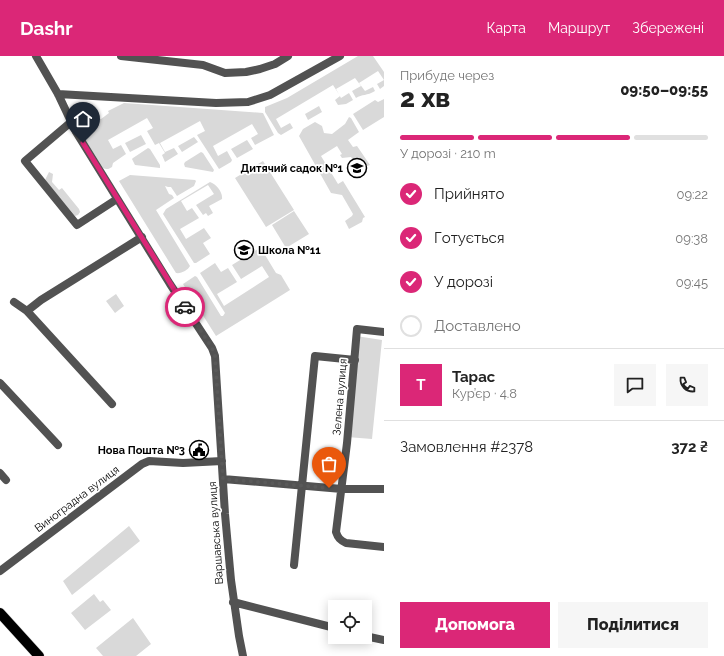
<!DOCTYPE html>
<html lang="uk">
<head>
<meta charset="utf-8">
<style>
	:root { --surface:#fff; --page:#f6f6f6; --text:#222; --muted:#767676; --line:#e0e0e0; --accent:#db2777 }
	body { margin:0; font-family:Raleway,sans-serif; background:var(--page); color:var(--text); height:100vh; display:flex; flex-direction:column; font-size:15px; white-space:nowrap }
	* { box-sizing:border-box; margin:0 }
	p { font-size:13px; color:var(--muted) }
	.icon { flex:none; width:22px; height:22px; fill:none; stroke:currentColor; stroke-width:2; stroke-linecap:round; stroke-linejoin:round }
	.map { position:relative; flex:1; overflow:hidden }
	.panel { display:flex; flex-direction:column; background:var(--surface); width:340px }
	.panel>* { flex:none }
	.controls { position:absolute; left:328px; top:544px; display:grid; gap:8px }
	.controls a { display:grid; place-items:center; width:44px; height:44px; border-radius:0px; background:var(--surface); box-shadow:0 2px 10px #0003; font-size:20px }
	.pin { position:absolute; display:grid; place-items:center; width:34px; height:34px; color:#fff; margin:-41px -17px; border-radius:50% 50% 50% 0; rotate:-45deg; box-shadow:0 0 4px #0007 }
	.pin .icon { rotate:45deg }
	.courier { position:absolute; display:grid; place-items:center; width:40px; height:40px; margin:-20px; border:3px solid #db2777; border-radius:50%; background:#fff; color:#222; box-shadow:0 1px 5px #0007 }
	.head em { font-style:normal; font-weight:800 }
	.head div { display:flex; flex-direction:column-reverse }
	.head { display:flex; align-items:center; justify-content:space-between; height:68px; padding:0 16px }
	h1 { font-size:26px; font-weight:800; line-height:30px }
	.bar { display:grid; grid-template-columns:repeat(4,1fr); gap:6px 4px; align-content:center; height:48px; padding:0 16px }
	.bar i { height:5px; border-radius:3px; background:var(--line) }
	.bar .active { background:var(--accent) }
	.bar p { grid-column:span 4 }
	.line { display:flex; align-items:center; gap:10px; padding:0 16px; border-top:1px solid var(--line) }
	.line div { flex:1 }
	.round { display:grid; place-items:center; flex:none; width:42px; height:42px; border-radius:0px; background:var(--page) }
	ol { padding:0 16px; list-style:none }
	li { display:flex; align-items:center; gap:12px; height:44px }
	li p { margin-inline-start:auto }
	li .icon { padding:4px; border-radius:50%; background:var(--accent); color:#fff; stroke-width:4 }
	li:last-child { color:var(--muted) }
	li i { width:22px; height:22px; border:2px solid var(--line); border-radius:50% }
	.action { display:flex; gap:8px; margin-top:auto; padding:8px 16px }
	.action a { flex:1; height:46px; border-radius:0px; background:var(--accent); color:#fff; font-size:16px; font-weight:800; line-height:46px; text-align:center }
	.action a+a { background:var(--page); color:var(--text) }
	header { display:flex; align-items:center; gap:24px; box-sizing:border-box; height:56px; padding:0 20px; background:var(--accent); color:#fff }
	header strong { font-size:19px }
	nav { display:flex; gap:22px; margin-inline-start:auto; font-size:14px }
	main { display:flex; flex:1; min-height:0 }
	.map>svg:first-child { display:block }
	.green { fill:#d9d9d9 }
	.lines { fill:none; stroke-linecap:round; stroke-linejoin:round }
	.major-casing { stroke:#dbdbdb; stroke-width:11 }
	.minor { stroke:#525252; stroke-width:8 }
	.major { stroke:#000; stroke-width:10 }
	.done { stroke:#595959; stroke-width:4; stroke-dasharray:0 7.2 }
	.route { stroke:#db2777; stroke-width:5 }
	.labels { text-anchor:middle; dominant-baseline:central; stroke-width:3.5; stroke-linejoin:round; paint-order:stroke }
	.poi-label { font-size:11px; font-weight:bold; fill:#000; stroke:#fff; text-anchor:end }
	.street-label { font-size:11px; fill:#000; stroke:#fff }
</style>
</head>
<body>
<header>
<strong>Dashr</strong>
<nav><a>Карта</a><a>Маршрут</a><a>Збережені</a></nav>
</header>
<main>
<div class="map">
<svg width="384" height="600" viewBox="0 0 384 600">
	<rect width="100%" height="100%" fill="#fff"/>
	<path class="green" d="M358,0H373L384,16V30L380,33L377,28L384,24L378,15L359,27L365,35L373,31L375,35C367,40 362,38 356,42L352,35L361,30L355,22L336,33L341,42L349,37L353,44L346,48L338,49L335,44L340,40L333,29L276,63L281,72L290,67L293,72L281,79L278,77L265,56V51L287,42Z
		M384,43V61L363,74L353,58L375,44L378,46Z
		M124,47L263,57L274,79L255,89L251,82L258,78L252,68L213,90L218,100L227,95L232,104L231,106L219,113L197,79L205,75L200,65L160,87L165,96L174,92L178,98L165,106L162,99L165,97L159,87L155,89L147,75L153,72L147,62L108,84L113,93L121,89L126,98L113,107L112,111C109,113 107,114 103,112L80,75V67L87,62L101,63L109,57L108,55Z
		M319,50L322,56L308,64L305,58Z
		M349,61L351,62L359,76L348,84L353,91L357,90L370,109L367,110L363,104L355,107L351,101L342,102L340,99L342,98L337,90L321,100L338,128L343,125L365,161L363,162L362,166L349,173L345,165L352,160L353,158L342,139L331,137L299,80L303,73L315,66L322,70L324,77L332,78L345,68Z
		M141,79L146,88L130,96L125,87Z
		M194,81L198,86L182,96L178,90Z
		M247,84L253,93L237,102L231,93Z
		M148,92L150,93L160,109V112L135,109L132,103L133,102Z
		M201,96L203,97L214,114L213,116L185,111L184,108L185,106Z
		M263,105L294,154L266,171L235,122Z
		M49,116L53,118L52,126L59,134L62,132L79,153L80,156L78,159L75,160L45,124Z
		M130,119L195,124L196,125L194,130L177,140L171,131H168L165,130L169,138L172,139L174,142L156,154L190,210C188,214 181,218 176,217L119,125Z
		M210,126C216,128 223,136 222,143L209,150L213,157L208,160L206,157L203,159L196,149L214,138L208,129L181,145L187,155L192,152L199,162L180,173L186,183L204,172L211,182L203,187L210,198L196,207H194L163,158L166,153Z
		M294,155L309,178L286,192L272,169Z
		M258,193L262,194L276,217L281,219L290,234L216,280L183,228L195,220L197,221L221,260H223L225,257L200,217L215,207L221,216L228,212L237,226L217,238L224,250L269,221L262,210L241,223L232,209Z
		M116,238L124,250L115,257L106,245Z
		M356,280L382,284L372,383L347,381Z
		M129,470L140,485L72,539L63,525Z
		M94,538L100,546L103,544L111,554L85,574L71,557Z
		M133,562L151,588L136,600H103L96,592Z"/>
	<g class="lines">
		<g class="major-casing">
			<path id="major" d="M0,557L39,600"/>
		</g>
		<path class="minor" d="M36,0L58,38L76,76L170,228L212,292L215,300L225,458L231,524L239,580L243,600
			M121,0L203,9L225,17L246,16L260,13L275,8L288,0
			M58,38L216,47L248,46L270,39L340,0
			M71,66L25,105L77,169L117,143
			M14,246L27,255L112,348
			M27,255L41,244L142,181
			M384,276L357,273L347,387L336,476C338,482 340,484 346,487L384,491
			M0,327L58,389
			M0,417L6,424
			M223,423L342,433H384
			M294,509L315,300L355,304
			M0,515L142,408L149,405L183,407L222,405
			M233,546L335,572
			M365,580L384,584"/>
		<use href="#major" class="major"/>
	</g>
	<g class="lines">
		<path class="done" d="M185,251L212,292L215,300L223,423L329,432"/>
		<path class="route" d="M83,87L185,251"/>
	</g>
	<defs>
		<g id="school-ring" transform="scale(1)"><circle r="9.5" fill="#fff" stroke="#000" stroke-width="1.5"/><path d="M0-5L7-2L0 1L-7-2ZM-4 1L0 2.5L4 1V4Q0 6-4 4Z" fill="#000"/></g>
		<g id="civic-ring" transform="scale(1)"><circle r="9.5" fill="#fff" stroke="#000" stroke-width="1.5"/><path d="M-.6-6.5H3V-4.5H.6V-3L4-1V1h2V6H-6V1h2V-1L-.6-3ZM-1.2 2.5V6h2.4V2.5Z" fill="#000"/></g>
	</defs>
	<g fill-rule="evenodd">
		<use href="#school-ring" x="357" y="112"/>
		<use href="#school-ring" x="244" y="194"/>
		<use href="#civic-ring" x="199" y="394"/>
	</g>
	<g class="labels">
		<g class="poi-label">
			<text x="343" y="112">Дитячий садок №1</text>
			<text x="258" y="194" text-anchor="start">Школа №11</text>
			<text x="185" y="394">Нова Пошта №3</text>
		</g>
		<g class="street-label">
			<text transform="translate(340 341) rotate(-85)">Зелена вулиця</text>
			<text transform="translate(77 443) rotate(-37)">Виноградна вулиця</text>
			<text transform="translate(216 477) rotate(-94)">Варшавська вулиця</text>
		</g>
	</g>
</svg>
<div class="controls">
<a><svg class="icon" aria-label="locate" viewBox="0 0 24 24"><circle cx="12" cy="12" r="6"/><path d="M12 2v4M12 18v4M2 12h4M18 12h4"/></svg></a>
</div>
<div class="pin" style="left:329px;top:432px;background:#ea580c"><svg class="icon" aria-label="bag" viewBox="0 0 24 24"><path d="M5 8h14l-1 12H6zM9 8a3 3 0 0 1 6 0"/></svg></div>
<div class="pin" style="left:83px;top:87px;background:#1f2937"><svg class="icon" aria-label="home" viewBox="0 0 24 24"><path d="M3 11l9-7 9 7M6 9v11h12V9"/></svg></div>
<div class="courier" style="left:185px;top:251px"><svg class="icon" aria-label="car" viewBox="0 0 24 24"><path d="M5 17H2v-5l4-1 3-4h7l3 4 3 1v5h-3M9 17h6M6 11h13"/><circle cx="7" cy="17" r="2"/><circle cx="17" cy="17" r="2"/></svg></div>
</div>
<section class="panel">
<div class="head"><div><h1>2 хв</h1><p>Прибуде через</p></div><em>09:50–09:55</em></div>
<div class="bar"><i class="active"></i><i class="active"></i><i class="active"></i><i></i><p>У дорозі · 210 m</p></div>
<ol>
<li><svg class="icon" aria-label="check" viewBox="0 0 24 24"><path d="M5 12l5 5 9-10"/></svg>Прийнято<p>09:22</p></li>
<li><svg class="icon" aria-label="check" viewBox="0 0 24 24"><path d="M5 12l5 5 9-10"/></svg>Готується<p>09:38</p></li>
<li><svg class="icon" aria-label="check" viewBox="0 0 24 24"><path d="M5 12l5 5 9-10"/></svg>У дорозі<p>09:45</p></li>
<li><i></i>Доставлено</li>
</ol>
<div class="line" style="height:72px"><b class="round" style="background:var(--accent);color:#fff">Т</b><div><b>Тарас</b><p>Кур’єр · 4.8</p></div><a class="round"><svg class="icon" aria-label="chat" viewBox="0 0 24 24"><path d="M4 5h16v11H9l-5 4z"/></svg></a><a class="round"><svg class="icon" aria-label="phone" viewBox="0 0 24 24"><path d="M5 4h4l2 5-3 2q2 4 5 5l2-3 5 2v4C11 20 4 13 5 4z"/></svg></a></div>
<div class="line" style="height:52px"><div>Замовлення #2378</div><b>372 ₴</b></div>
<div class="action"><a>Допомога</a><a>Поділитися</a></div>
</section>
</main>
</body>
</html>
